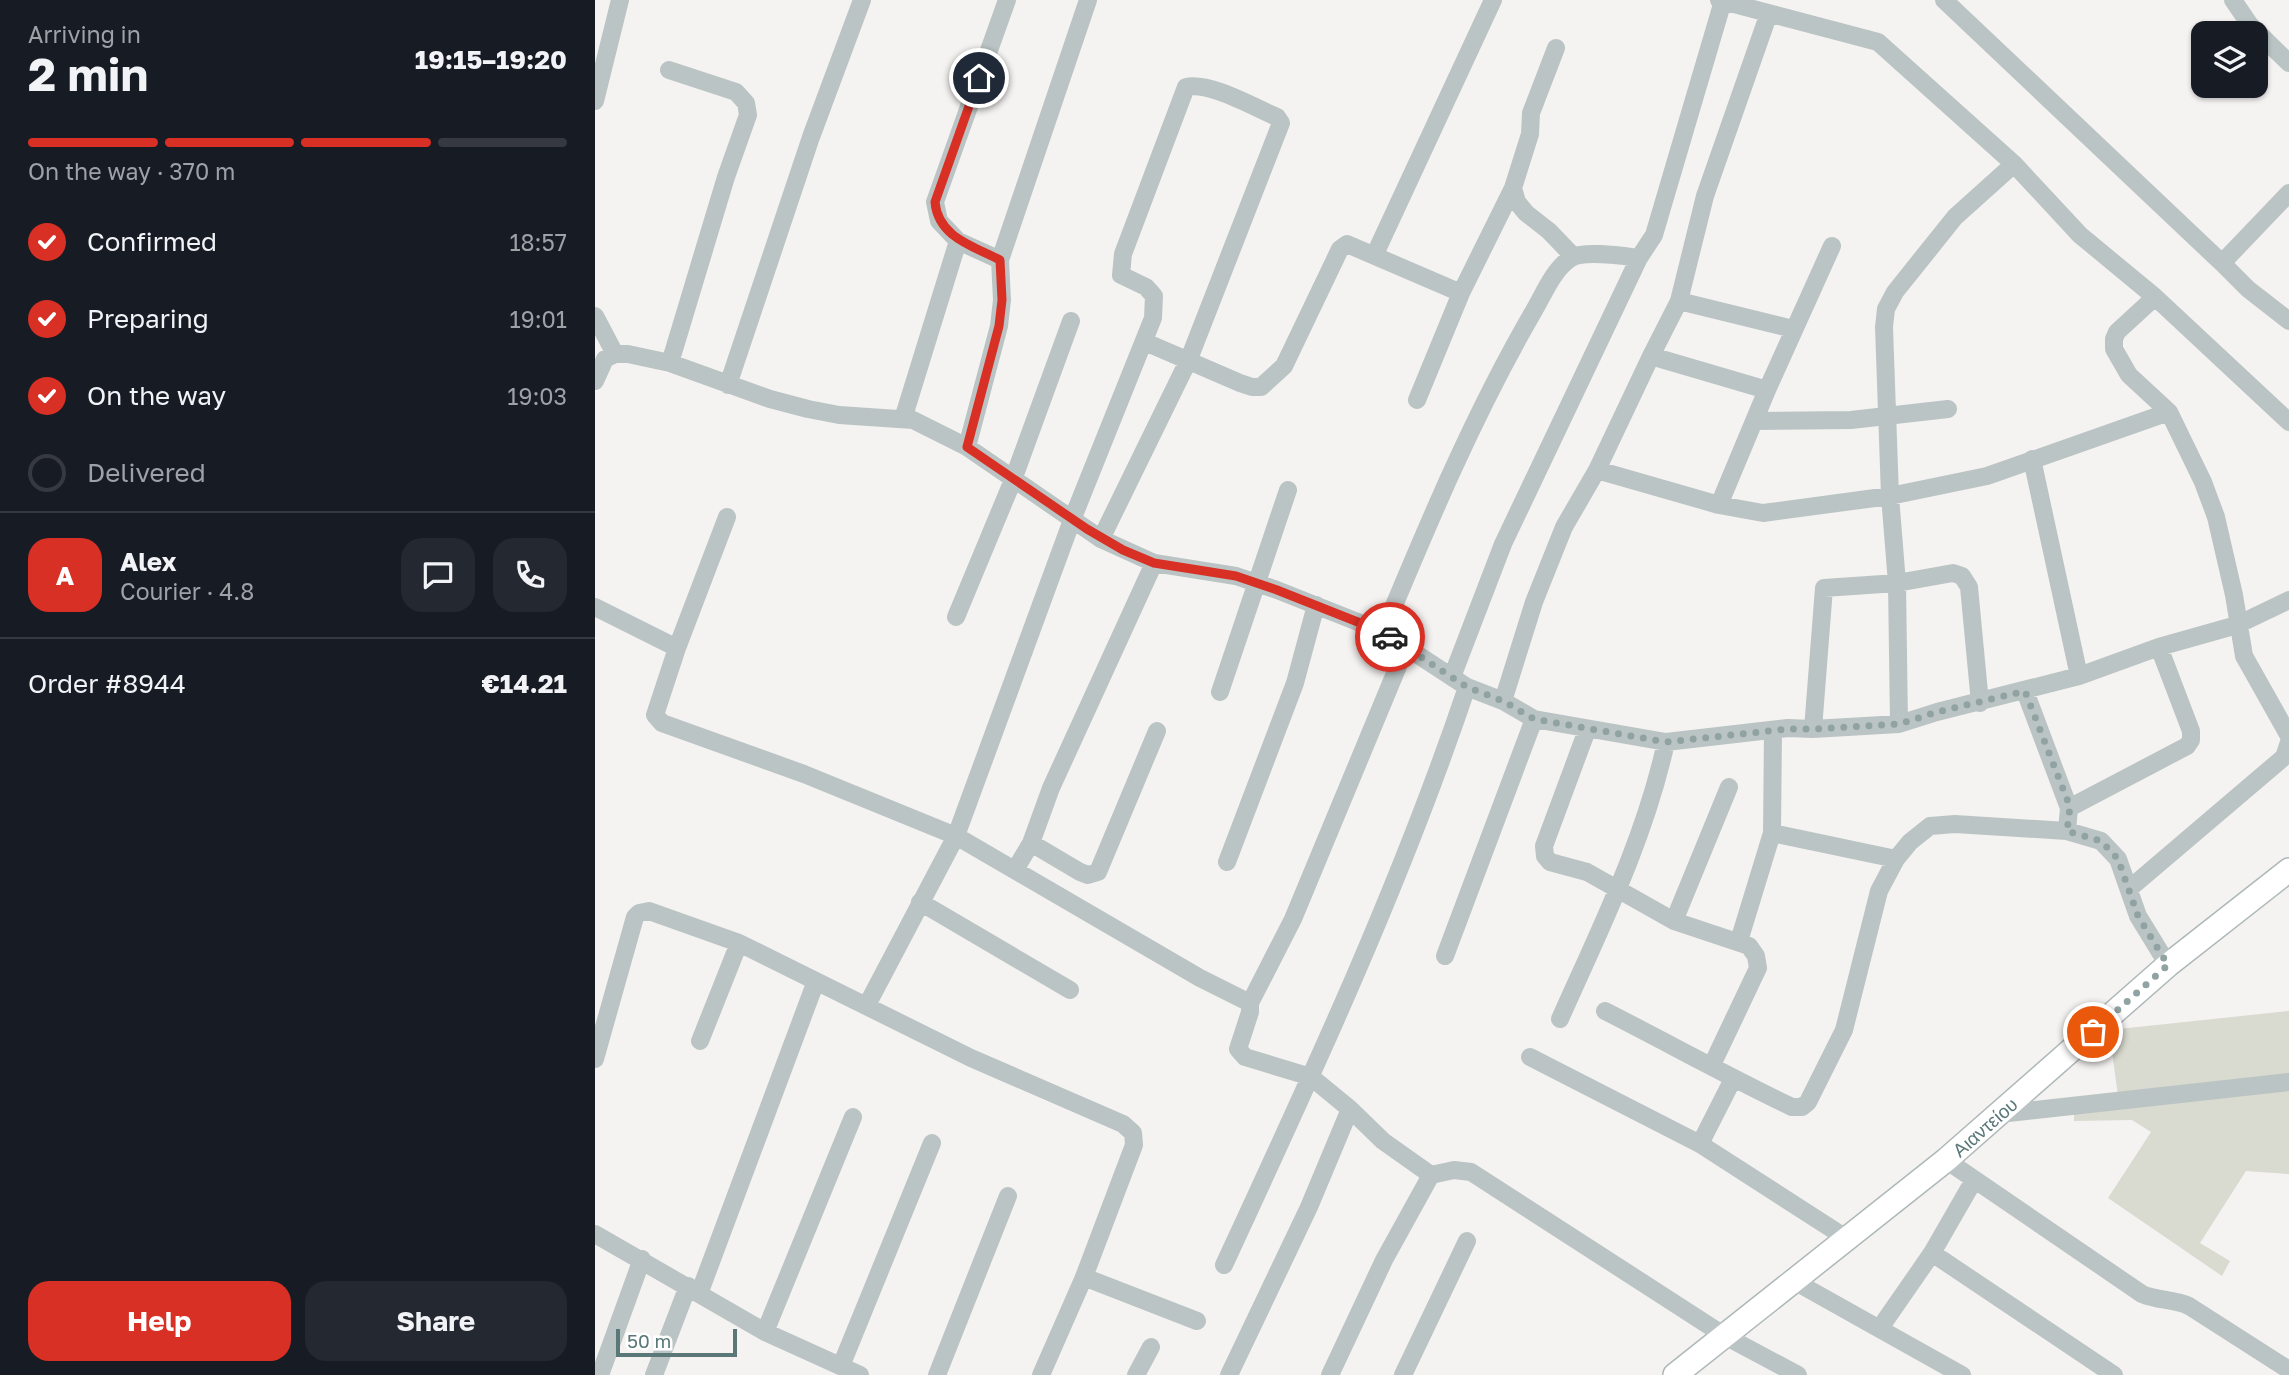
<!DOCTYPE html>
<html lang="en">
<head>
<meta charset="utf-8">
<style>
	:root { --surface:#171b24; --page:#242831; --text:#f1f3f6; --muted:#9ea1a6; --line:#363941; --accent:#d93025 }
	body { margin:0; font-family:"Golos Text",sans-serif; background:var(--page); color:var(--text); height:100vh; display:flex; flex-direction:column; font-size:26px; white-space:nowrap }
	* { box-sizing:border-box; margin:0 }
	p { font-size:23px; color:var(--muted) }
	.icon { flex:none; width:38px; height:38px; fill:none; stroke:currentColor; stroke-width:2; stroke-linecap:round; stroke-linejoin:round }
	.map { position:relative; flex:1; overflow:hidden }
	.panel { display:flex; flex-direction:column; background:var(--surface); width:595px }
	.panel>* { flex:none }
	.controls { position:absolute; left:1596px; top:21px; display:grid; gap:14px }
	.controls a { display:grid; place-items:center; width:77px; height:77px; border-radius:14px; background:var(--surface); box-shadow:0 2px 5px #0004; font-size:35px }
	.scale { position:absolute; left:21px; bottom:18px; width:121px; box-sizing:border-box; padding-left:7px; border:4px solid #5a7878; border-top:0; font-size:19px; line-height:24px; white-space:nowrap; color:#5a7878; -webkit-text-stroke:5px #fff; paint-order:stroke }
	.pin { position:absolute; display:grid; place-items:center; width:60px; height:60px; color:#fff; margin:-30px; border:4px solid #fff; border-radius:50%; box-shadow:0 2px 7px #0007 }
	.courier { position:absolute; display:grid; place-items:center; width:70px; height:70px; margin:-35px; border:5px solid #d93025; border-radius:50%; background:#fff; color:#222; box-shadow:0 2px 9px #0007 }
	.overview em { font-style:normal; font-weight:700 }
	.overview div { display:flex; flex-direction:column-reverse }
	.overview { display:flex; align-items:center; justify-content:space-between; height:119px; padding:0 28px }
	h1 { font-size:46px; font-weight:700; line-height:52px }
	.bar { display:grid; grid-template-columns:repeat(4,1fr); gap:10px 7px; align-content:center; height:84px; padding:0 28px }
	.bar i { height:9px; border-radius:5px; background:var(--line) }
	.bar .current { background:var(--accent) }
	.bar p { grid-column:span 4 }
	.line { display:flex; align-items:center; gap:18px; padding:0 28px; border-top:2px solid var(--line) }
	.line div { flex:1 }
	.round { display:grid; place-items:center; flex:none; width:74px; height:74px; border-radius:21px; background:var(--page) }
	ol { padding:0 28px; list-style:none }
	li { display:flex; align-items:center; gap:21px; height:77px }
	li p { margin-inline-start:auto }
	li .icon { padding:7px; border-radius:50%; background:var(--accent); color:#fff; stroke-width:4 }
	li:last-child { color:var(--muted) }
	li i { width:38px; height:38px; border:4px solid var(--line); border-radius:50% }
	.button { display:flex; gap:14px; margin-top:auto; padding:14px 28px }
	.button a { flex:1; height:80px; border-radius:21px; background:var(--accent); color:#fff; font-size:28px; font-weight:700; line-height:80px; text-align:center }
	.button a+a { background:var(--page); color:var(--text) }
	main { display:flex; flex:1; min-height:0 }
	.map>svg:first-child { display:block }
	.green { fill:#d9dad0 }
	.lines { fill:none; stroke-linecap:round; stroke-linejoin:round }
	.major-casing { stroke:#aeb8b8; stroke-width:26 }
	.minor { stroke:#bbc4c4; stroke-width:18 }
	.major { stroke:#fff; stroke-width:23 }
	.done { stroke:#90a3a2; stroke-width:7; stroke-dasharray:0 12.6 }
	.route { stroke:#d93025; stroke-width:9 }
	.labels { text-anchor:middle; dominant-baseline:central; stroke-width:7; stroke-linejoin:round; paint-order:stroke }
	.street-label { font-size:19px; fill:#5a7878; stroke:#fff }
</style>
</head>
<body>
<main>
<section class="panel">
<div class="overview"><div><h1>2 min</h1><p>Arriving in</p></div><em>19:15–19:20</em></div>
<div class="bar"><i class="current"></i><i class="current"></i><i class="current"></i><i></i><p>On the way · 370 m</p></div>
<ol>
<li><svg class="icon" aria-label="check" viewBox="0 0 24 24"><path d="M5 12l5 5 9-10"/></svg>Confirmed<p>18:57</p></li>
<li><svg class="icon" aria-label="check" viewBox="0 0 24 24"><path d="M5 12l5 5 9-10"/></svg>Preparing<p>19:01</p></li>
<li><svg class="icon" aria-label="check" viewBox="0 0 24 24"><path d="M5 12l5 5 9-10"/></svg>On the way<p>19:03</p></li>
<li><i></i>Delivered</li>
</ol>
<div class="line" style="height:126px"><b class="round" style="background:var(--accent);color:#fff">A</b><div><b>Alex</b><p>Courier · 4.8</p></div><a class="round"><svg class="icon" aria-label="chat" viewBox="0 0 24 24"><path d="M4 5h16v11H9l-5 4z"/></svg></a><a class="round"><svg class="icon" aria-label="phone" viewBox="0 0 24 24"><path d="M5 4h4l2 5-3 2q2 4 5 5l2-3 5 2v4C11 20 4 13 5 4z"/></svg></a></div>
<div class="line" style="height:91px"><div>Order #8944</div><b>€14.21</b></div>
<div class="button"><a>Help</a><a>Share</a></div>
</section>
<div class="map">
<svg width="1694" height="1375" viewBox="0 0 1694 1375">
	<rect width="100%" height="100%" fill="#f5f3f1"/>
	<path class="green" d="M1694,1011V1174L1651,1171L1605,1243L1635,1261L1627,1276L1513,1198L1556,1132L1537,1120L1479,1121V1109L1524,1103L1514,1030Z"/>
	<g class="lines">
		<g class="major-casing">
			<g id="major">
				<path id="s1" d="M1080,1375L1351,1160L1573,965L1694,870"/>
			</g>
		</g>
		<path class="minor" d="M1124,0L1283,42L1419,164L1485,235L1560,297L1694,422
			M1349,0L1627,263
			M1638,0L1655,25L1694,63
			M961,48L936,113L935,134L918,188L922,202L931,213L954,231L978,256
			M74,70L141,92L151,103L153,115L131,177L75,363
			M0,101L25,0
			M1694,193L1627,263L1653,289L1694,321
			M363,241L405,260
			M780,254L898,0
			M1560,297L1522,332L1519,339V349L1534,375L1574,412L1608,482L1621,517L1639,595L1649,656L1694,736
			M1084,301L1198,329
			M0,316L20,354
			M550,342L645,383L657,387H666L689,366L745,249L752,244L866,293
			M1056,356L1172,390
			M0,381L10,359L20,354H33L75,363L175,399L213,409L244,415L318,420L372,447L506,539L559,563L641,576L682,590L788,632L872,687L908,701L939,719L1071,742L1193,728L1218,729L1304,724L1342,712L1484,676L1564,647L1642,625L1694,600
			M133,385L216,137L267,0
			M822,400L866,293L918,188
			M308,419L363,241L344,221L340,202L412,0
			M1159,421L1256,420L1353,409
			M372,447L404,326L407,300L405,260L493,0
			M1437,459L1484,676
			M1002,470L1056,356L1084,301L1110,196L1174,13
			M1124,505L1172,390L1237,246
			M506,539L594,359L686,123L682,117C658,107 616,82 591,87L528,254L526,275L551,287L559,296L558,318L477,520L361,836L605,978L655,1003V1012L643,1049L650,1057L716,1077L755,1109L788,1141L836,1175L859,1170L876,1172L1130,1336L1203,1375
			M0,607L82,648L60,715L67,723L209,774L361,836L272,1005
			M361,617L418,480L476,321
			M788,632C833,524 878,416 937,314C948,296 958,269 976,258C989,250 1028,256 1044,258
			M82,648L132,517
			M857,677L908,544L1044,258L1059,235L1128,1
			M1430,691L1474,808
			M625,692L693,490
			M908,701L939,602L969,527L1002,470L1124,505L1168,513L1295,496L1392,476L1574,412
			M1304,724L1302,583L1295,496L1289,327L1291,309L1300,292L1360,217L1419,164
			M1218,729L1229,588L1302,583L1358,573L1367,576L1374,587L1385,703
			M992,730L949,846L950,856L955,862L992,872L1079,921L1154,946L1161,956L1163,968L1117,1065
			M1472,831L1474,808L1592,746L1596,740V731L1564,647
			M1177,833L1301,859
			M436,843L485,872L493,875L503,872L562,731
			M632,862L700,683L721,605
			M420,870L436,843L456,788L559,563
			M1534,889L1689,757L1694,742
			M325,902L475,990
			M1079,921L1134,787
			M1144,941L1177,833L1178,730
			M850,956L939,719
			M655,1003L698,919L811,647
			M1010,1011C1073,1043 1134,1077 1197,1107H1207L1213,1102L1249,1030L1284,891L1301,859L1315,842L1335,826L1360,824L1472,831L1506,841L1523,859L1543,916L1573,965
			M965,1019C1005,929 1050,839 1071,742
			M105,1041L144,943
			M935,1057L1105,1144L1251,1238
			M0,1059L40,917L44,913L54,911L144,943L376,1058L528,1124L538,1133L539,1145L489,1277L446,1375
			M1404,1114L1694,1082
			M1105,1144L1138,1079
			M1351,1160L1547,1294C1563,1301 1579,1299 1594,1306L1694,1370
			M0,1234L170,1332L265,1375
			M1337,1253L1519,1375
			M629,1265C717,1075 805,886 872,687
			M489,1277L602,1321
			M1199,1281L1367,1375
			M104,1294L221,981
			M1285,1328L1337,1253L1379,1180
			M170,1332L258,1117
			M246,1366L337,1143
			M5,1375L47,1259
			M59,1375L93,1286
			M342,1375L413,1196
			M541,1375L556,1347
			M634,1375L714,1207L755,1109
			M735,1375L789,1260L836,1175
			M808,1375L872,1241"/>
		<use href="#major" class="major"/>
	</g>
	<g class="lines">
		<path class="done" d="M795,637L872,687L908,701L939,719L1071,742L1193,729H1218L1304,724L1342,712L1430,691L1475,807L1472,831L1506,841L1523,859L1543,916L1573,965L1498,1032"/>
		<path class="route" d="M384,78L340,202C343,237 378,246 405,260L407,300L404,326L372,447L492,529L528,550L559,563L641,576L682,590L788,632L795,637"/>
	</g>
	<g class="labels">
		<g class="street-label">
			<text stroke="none"><textPath href="#s1" startOffset="397">Αιαντείου</textPath></text>
		</g>
	</g>
</svg>
<div class="controls">
<a><svg class="icon" aria-label="layers" viewBox="0 0 24 24"><path d="M12 4l9 5-9 5-9-5zM3 14l9 5 9-5"/></svg></a>
</div>
<div class="scale">50 m</div>
<div class="pin" style="left:1498px;top:1032px;background:#ea580c"><svg class="icon" aria-label="bag" viewBox="0 0 24 24"><path d="M5 8h14l-1 12H6zM9 8a3 3 0 0 1 6 0"/></svg></div>
<div class="pin" style="left:384px;top:78px;background:#1f2937"><svg class="icon" aria-label="home" viewBox="0 0 24 24"><path d="M3 11l9-7 9 7M6 9v11h12V9"/></svg></div>
<div class="courier" style="left:795px;top:637px"><svg class="icon" aria-label="car" viewBox="0 0 24 24"><path d="M5 17H2v-5l4-1 3-4h7l3 4 3 1v5h-3M9 17h6M6 11h13"/><circle cx="7" cy="17" r="2"/><circle cx="17" cy="17" r="2"/></svg></div>
</div>
</main>
</body>
</html>
